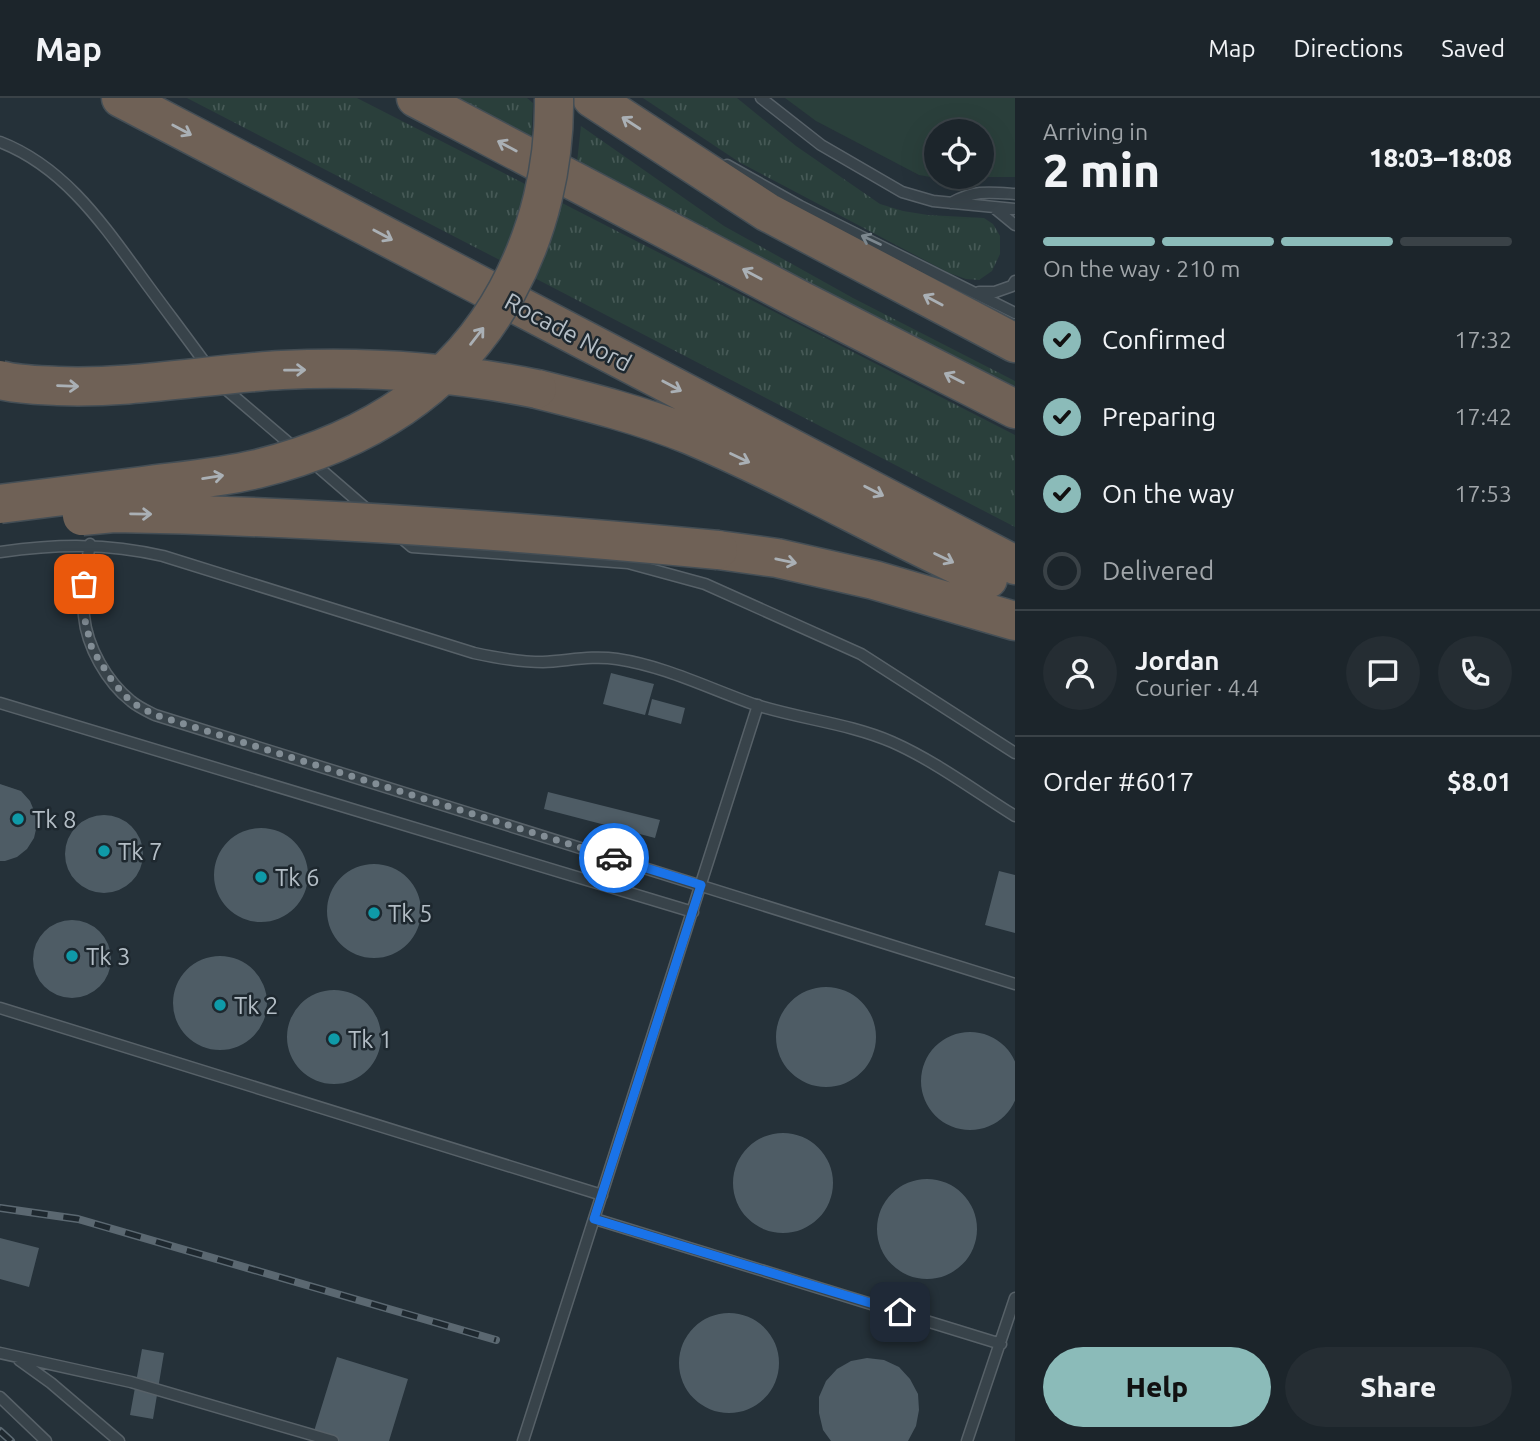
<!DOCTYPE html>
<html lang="en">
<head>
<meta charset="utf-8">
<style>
	:root { --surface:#1c252b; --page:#252d33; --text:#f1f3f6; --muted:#a0a5a9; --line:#3a4247; --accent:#8bbbb9 }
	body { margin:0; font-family:Ubuntu,sans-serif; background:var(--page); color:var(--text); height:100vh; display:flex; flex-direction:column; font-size:26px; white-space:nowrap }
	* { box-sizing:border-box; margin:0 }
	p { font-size:23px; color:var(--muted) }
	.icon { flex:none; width:38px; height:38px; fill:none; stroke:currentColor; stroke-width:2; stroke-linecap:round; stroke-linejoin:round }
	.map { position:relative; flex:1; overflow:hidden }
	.sheet { display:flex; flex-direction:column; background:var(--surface); width:525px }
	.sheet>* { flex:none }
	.buttons { position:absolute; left:924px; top:21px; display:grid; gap:14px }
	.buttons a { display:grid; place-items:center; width:70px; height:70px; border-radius:50%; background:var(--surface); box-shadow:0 7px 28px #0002,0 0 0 2px var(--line); font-size:35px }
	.pin { position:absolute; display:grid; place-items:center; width:60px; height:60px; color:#fff; margin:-30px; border-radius:14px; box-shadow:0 4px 10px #0006 }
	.courier { position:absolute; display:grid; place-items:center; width:70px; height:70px; margin:-35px; border:5px solid #1a73e8; border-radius:50%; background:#fff; color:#222; box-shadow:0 2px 9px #0007 }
	.summary em { font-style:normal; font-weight:800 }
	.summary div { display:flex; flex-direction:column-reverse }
	.summary { display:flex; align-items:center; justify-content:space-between; height:119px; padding:0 28px }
	h1 { font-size:46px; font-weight:800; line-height:52px }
	.bar { display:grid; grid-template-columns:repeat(4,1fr); gap:10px 7px; align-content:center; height:84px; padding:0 28px }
	.bar i { height:9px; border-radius:5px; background:var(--line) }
	.bar .active { background:var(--accent) }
	.bar p { grid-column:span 4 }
	.line { display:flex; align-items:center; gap:18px; padding:0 28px; border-top:2px solid var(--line) }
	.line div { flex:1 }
	.round { display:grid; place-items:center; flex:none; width:74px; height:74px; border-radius:37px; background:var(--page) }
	ol { padding:0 28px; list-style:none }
	li { display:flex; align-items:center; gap:21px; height:77px }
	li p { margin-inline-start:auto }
	li .icon { padding:7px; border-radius:50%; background:var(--accent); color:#111; stroke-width:4 }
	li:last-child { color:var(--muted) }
	li i { width:38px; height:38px; border:4px solid var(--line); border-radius:50% }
	.button { display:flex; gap:14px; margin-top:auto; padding:14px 28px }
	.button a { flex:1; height:80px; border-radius:42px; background:var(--accent); color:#111; font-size:28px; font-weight:800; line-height:80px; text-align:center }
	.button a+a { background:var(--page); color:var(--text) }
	header { display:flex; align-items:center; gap:42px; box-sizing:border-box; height:98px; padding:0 35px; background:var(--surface); border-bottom:2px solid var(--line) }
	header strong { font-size:33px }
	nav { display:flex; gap:38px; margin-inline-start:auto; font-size:24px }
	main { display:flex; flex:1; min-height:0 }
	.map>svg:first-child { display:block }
	.grass { fill:url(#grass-tufts) }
	.green { fill:#2a3f3b; fill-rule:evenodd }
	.building { fill:#4e5c65 }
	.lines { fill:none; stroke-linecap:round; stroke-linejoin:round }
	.lane-casing { stroke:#576168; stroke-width:13 }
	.highway-casing { stroke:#444e55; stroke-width:41 }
	.lane { stroke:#38434a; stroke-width:10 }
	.highway { stroke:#6f6156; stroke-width:38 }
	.rail-casing { stroke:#5b6871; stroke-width:8 }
	.rail { stroke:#1e282f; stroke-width:5; stroke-dasharray:16; stroke-linecap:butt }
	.highway-bridge-casing { stroke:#444e55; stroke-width:41; stroke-linecap:butt }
	.highway-bridge { stroke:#6f6156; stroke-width:38 }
	.oneway { stroke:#aab0b5 }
	.oneway2 { stroke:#7c878e }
	.done { stroke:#828d95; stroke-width:7; stroke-dasharray:0 12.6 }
	.route { stroke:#1a73e8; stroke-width:9 }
	.culture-dot { fill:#0f9aa8; stroke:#1e282f; stroke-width:2.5 }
	.labels { text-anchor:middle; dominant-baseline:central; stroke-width:5; stroke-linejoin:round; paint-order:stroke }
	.street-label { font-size:24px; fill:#b4bec6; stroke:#1e282f }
	.poi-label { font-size:24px; fill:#b4bec6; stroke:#1e282f; text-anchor:start }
</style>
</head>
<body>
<header>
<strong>Map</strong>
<nav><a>Map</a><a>Directions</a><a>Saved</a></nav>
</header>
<main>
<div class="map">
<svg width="1015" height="1343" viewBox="0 0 1015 1343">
	<defs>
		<pattern id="grass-tufts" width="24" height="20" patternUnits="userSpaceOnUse" patternTransform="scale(1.75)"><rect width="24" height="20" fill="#2a3f3b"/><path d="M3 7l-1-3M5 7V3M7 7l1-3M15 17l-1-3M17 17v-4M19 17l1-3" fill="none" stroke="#465956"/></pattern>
	</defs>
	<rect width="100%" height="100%" fill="#253139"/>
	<path class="grass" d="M187,0H357L1015,337V429Z
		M437,0H527L533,5L531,49Z
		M643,0H737L796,48L880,106L903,113L928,117L984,120L993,126L1000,138V156L992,173L979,182L966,181L949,175L739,64Z
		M581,28L724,128L853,200L1015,283V288L576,73Z"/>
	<path class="green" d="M785,0H1015V79H930L919,77L816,23ZM936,33H982V79H936Z"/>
	<path class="building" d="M611,575L654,586L645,617L603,606Z
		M652,601L685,610L681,626L648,617Z
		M0,686L21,693L30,703L35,715L37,727L34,740L27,751L17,759L5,763H0Z
		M548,694L660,722L655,740L544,711Z
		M65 756a39 39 0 1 1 78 0a39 39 0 1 1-78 0Z
		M214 777a47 47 0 1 1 94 0a47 47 0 1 1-94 0Z
		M327 813a47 47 0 1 1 94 0a47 47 0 1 1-94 0Z
		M999,773L1015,777V835L985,827Z
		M33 861a39 39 0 1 1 78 0a39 39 0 1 1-78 0Z
		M173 905a47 47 0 1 1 94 0a47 47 0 1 1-94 0Z
		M776 939a50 50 0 1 1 100 0a50 50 0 1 1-100 0Z
		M287 939a47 47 0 1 1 94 0a47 47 0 1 1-94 0Z
		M921 983a49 49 0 1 1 98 0a49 49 0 1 1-98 0Z
		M733 1085a50 50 0 1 1 100 0a50 50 0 1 1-100 0Z
		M877 1131a50 50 0 1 1 100 0a50 50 0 1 1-100 0Z
		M0,1140L39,1150L29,1189L0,1181Z
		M679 1265a50 50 0 1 1 100 0a50 50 0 1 1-100 0Z
		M142,1251L164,1255L153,1321L130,1317Z
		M337,1259L408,1281L389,1343H311Z
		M867,1260L884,1262L899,1269L910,1281L918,1296L919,1312L916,1328L908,1343H831L823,1332L819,1315V1299L826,1283L837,1271L851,1263Z"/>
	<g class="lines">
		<g class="lane-casing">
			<path id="lane" d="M761,0L821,47L902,94L933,103L1015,111
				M0,44C62,68 100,122 138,174C161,206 185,237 208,269
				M727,67L800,108L1015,215
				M951,105C975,92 988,94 1015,96
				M993,109L1015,127
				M979,194H995L1012,188L1015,183
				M222,288L297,352
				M310,362L369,413
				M398,437L412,449L628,465L705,486L861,556L1015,655
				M90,446C86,469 81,495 84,518C87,549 107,584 131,603C138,609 147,613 155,617L1015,886
				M0,454C58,446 106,445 163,458L474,555C497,560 519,564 543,564C567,563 592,557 617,561C664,568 708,590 753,606C799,621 848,625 892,644C935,663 975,693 1015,718
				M0,605L693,814
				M0,910L602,1097
				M595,1121L1001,1246
				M0,1255L131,1284L333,1343
				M19,1262L51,1285L119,1343
				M0,1299L46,1343
				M523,1343L758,607
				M967,1343L1015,1200"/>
		</g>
		<g class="highway-casing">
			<path id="highway" d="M121,0L1015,467
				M416,0L802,203L1015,311
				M592,0L767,114L1015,245
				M537,291C589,304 641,317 690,337C792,380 887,436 988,481
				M718,452L777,460L874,482L1015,523"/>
		</g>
		<use href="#lane" class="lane"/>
		<use href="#highway" class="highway"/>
		<g class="rail-casing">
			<path id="rail" d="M0,1110L78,1121L496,1242
				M0,1333L11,1343"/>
		</g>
		<use href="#rail" class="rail"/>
		<g class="highway-bridge-casing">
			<path id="highway-bridge" d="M0,282C19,287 39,287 58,288C133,291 208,276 282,272C367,268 453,274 537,291
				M0,406C47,400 94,394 142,388C180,383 219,380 257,371C362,345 454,291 507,193C539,134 555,67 554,0
				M82,418L114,415C316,418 517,433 718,452"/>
		</g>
		<use href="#highway-bridge" class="highway-bridge"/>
	</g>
	<defs><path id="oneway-shaft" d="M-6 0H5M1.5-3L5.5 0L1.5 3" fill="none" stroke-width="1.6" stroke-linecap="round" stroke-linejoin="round" transform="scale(1.75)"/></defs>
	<g class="oneway">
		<use href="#oneway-shaft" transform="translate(631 25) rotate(-147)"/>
		<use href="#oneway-shaft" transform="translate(182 32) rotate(28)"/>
		<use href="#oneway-shaft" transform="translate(507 48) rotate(-152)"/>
		<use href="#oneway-shaft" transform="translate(383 137) rotate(28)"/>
		<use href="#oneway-shaft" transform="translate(752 176) rotate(-152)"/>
		<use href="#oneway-shaft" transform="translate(933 202) rotate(-152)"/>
		<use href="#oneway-shaft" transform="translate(477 238) rotate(-52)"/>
		<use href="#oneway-shaft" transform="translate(295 272) rotate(-1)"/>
		<use href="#oneway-shaft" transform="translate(954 280) rotate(-153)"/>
		<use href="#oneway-shaft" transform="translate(68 288) rotate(2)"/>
		<use href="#oneway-shaft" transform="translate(672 288) rotate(28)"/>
		<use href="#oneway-shaft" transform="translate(740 360) rotate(25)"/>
		<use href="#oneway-shaft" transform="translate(213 379) rotate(-9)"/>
		<use href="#oneway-shaft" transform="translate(874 393) rotate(27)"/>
		<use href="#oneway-shaft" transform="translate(141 416) rotate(1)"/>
		<use href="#oneway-shaft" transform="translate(944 460) rotate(26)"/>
		<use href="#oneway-shaft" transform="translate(786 463) rotate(12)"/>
	</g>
	<use class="oneway2" href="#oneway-shaft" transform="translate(871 142) rotate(-155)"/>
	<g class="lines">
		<path class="done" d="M84,486V518L92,551L113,584L131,604L155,617L614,760"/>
		<path class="route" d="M614,760L701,787L594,1121L900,1214"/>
	</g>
	<g class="culture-dot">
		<circle cx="18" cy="721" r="7"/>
		<circle cx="104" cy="753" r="7"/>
		<circle cx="261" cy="779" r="7"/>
		<circle cx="374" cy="815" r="7"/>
		<circle cx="72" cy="858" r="7"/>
		<circle cx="220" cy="907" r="7"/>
		<circle cx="334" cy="941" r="7"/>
	</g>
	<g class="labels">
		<g class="street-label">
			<text transform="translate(568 234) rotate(28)">Rocade Nord</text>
		</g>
		<g class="poi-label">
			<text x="32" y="721">Tk 8</text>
			<text x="118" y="753">Tk 7</text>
			<text x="275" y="779">Tk 6</text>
			<text x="388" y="815">Tk 5</text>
			<text x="86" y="858">Tk 3</text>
			<text x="234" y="907">Tk 2</text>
			<text x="348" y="941">Tk 1</text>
		</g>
	</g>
</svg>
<div class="buttons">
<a><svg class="icon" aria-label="locate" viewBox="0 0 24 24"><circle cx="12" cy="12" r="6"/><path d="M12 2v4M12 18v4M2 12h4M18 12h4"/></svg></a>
</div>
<div class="pin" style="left:84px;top:486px;background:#ea580c"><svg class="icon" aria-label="bag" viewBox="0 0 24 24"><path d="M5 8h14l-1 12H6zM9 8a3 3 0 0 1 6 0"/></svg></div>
<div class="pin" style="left:900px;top:1214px;background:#1f2937"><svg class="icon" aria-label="home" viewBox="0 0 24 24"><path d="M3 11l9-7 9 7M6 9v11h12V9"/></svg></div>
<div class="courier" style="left:614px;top:760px"><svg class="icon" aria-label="car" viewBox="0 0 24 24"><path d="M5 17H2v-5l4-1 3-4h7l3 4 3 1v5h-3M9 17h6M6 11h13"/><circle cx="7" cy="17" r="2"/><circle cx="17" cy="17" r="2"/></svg></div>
</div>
<section class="sheet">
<div class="summary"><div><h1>2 min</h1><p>Arriving in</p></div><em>18:03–18:08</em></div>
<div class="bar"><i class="active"></i><i class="active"></i><i class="active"></i><i></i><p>On the way · 210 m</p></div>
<ol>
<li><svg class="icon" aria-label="check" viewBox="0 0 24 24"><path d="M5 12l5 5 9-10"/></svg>Confirmed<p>17:32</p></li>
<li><svg class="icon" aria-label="check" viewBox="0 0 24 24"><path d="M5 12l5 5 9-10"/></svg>Preparing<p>17:42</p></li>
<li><svg class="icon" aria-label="check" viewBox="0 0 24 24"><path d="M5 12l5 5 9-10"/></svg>On the way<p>17:53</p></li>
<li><i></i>Delivered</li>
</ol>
<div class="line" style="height:126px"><a class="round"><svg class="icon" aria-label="person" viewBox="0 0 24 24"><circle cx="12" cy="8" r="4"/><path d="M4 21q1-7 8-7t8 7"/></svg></a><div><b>Jordan</b><p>Courier · 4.4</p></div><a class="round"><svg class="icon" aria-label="chat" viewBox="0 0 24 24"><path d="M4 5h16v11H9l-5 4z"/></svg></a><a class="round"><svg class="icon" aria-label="phone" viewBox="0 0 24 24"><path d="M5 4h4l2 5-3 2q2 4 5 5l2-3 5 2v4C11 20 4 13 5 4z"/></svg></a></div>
<div class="line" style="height:91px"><div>Order #6017</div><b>$8.01</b></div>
<div class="button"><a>Help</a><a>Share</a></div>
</section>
</main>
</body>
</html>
